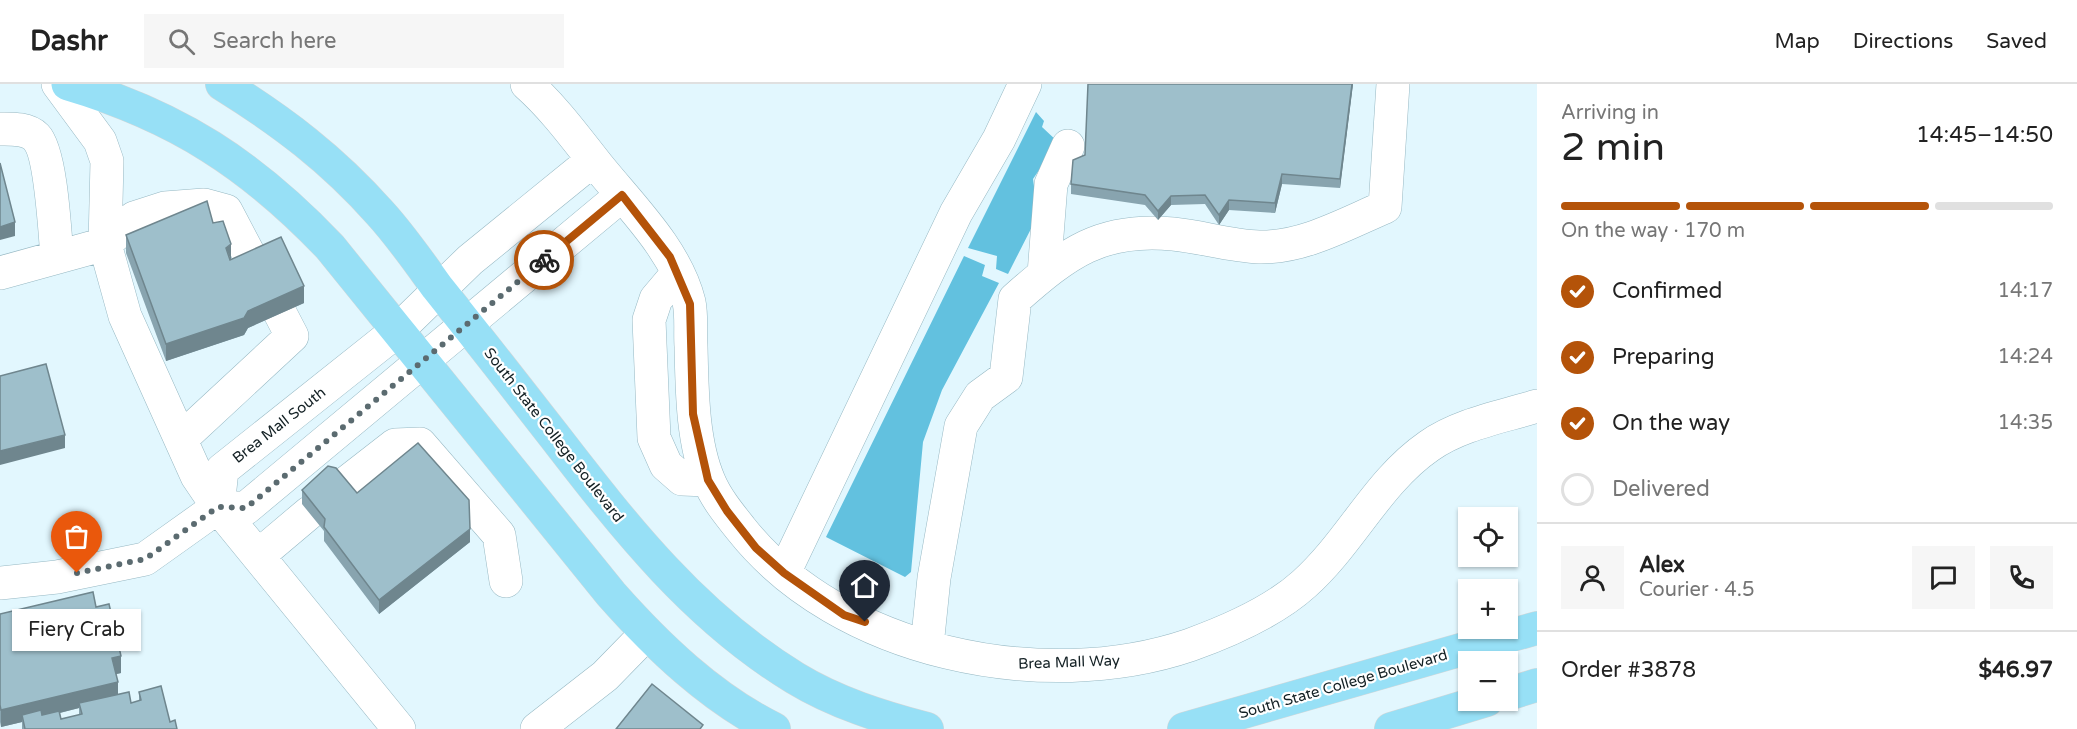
<!DOCTYPE html>
<html lang="en">
<head>
<meta charset="utf-8">
<style>
	:root { --surface:#fff; --page:#f6f6f6; --text:#222; --muted:#767676; --line:#e0e0e0; --accent:#b45309 }
	body { margin:0; font-family:"Varela Round",sans-serif; background:var(--page); color:var(--text); height:100vh; display:flex; flex-direction:column; font-size:22px; white-space:nowrap }
	* { box-sizing:border-box; margin:0 }
	p { font-size:20px; color:var(--muted) }
	.icon { flex:none; width:33px; height:33px; fill:none; stroke:currentColor; stroke-width:2; stroke-linecap:round; stroke-linejoin:round }
	.map { position:relative; flex:1; overflow:hidden }
	.sheet { display:flex; flex-direction:column; background:var(--surface); width:540px }
	.sheet>* { flex:none }
	.tools { position:absolute; left:1458px; top:423px; display:grid; gap:12px }
	.tools a { display:grid; place-items:center; width:60px; height:60px; border-radius:0px; background:var(--surface); box-shadow:0 2px 4px #0004; font-size:30px }
	.pin { position:absolute; display:grid; place-items:center; width:51px; height:51px; color:#fff; margin:-62px -26px; border-radius:50% 50% 50% 0; rotate:-45deg; box-shadow:0 0 6px #0007 }
	.pin .icon { rotate:45deg }
	.courier { position:absolute; display:grid; place-items:center; width:60px; height:60px; margin:-30px; border:4px solid #b45309; border-radius:50%; background:#fff; color:#222; box-shadow:0 2px 8px #0007 }
	.bubble { position:absolute; height:42px; border-radius:0px; background:var(--surface); box-shadow:0 2px 4px #0004; font-size:20px; font-weight:600; line-height:42px; text-align:center }
	.head em { font-style:normal; font-weight:600 }
	.head div { display:flex; flex-direction:column-reverse }
	.head { display:flex; align-items:center; justify-content:space-between; height:102px; padding:0 24px }
	h1 { font-size:39px; font-weight:600; line-height:45px }
	.bar { display:grid; grid-template-columns:repeat(4,1fr); gap:9px 6px; align-content:center; height:72px; padding:0 24px }
	.bar i { height:8px; border-radius:4px; background:var(--line) }
	.bar .current { background:var(--accent) }
	.bar p { grid-column:span 4 }
	.line { display:flex; align-items:center; gap:15px; padding:0 24px; border-top:2px solid var(--line) }
	.line div { flex:1 }
	.round { display:grid; place-items:center; flex:none; width:63px; height:63px; border-radius:0px; background:var(--page) }
	ol { padding:0 24px; list-style:none }
	li { display:flex; align-items:center; gap:18px; height:66px }
	li p { margin-inline-start:auto }
	li .icon { padding:6px; border-radius:50%; background:var(--accent); color:#fff; stroke-width:4 }
	li:last-child { color:var(--muted) }
	li i { width:33px; height:33px; border:3px solid var(--line); border-radius:50% }
	header { display:flex; align-items:center; gap:36px; box-sizing:border-box; height:84px; padding:0 30px; background:var(--surface); border-bottom:2px solid var(--line) }
	header strong { font-size:28px }
	nav { display:flex; gap:33px; margin-inline-start:auto; font-size:21px }
	.search { width:420px; height:54px; background:var(--page); display:flex; align-items:center; gap:15px; box-sizing:border-box; padding:0 21px; border-radius:0px; color:var(--muted); font-size:22px }
	main { display:flex; flex:1; min-height:0 }
	.map>svg:first-child { display:block }
	.forest { fill:#62c1df }
	.lines { fill:none; stroke-linecap:round; stroke-linejoin:round }
	.minor-casing { stroke:#96b8c3; stroke-width:34 }
	.major-casing { stroke:#d5d7d8; stroke-width:34 }
	.minor { stroke:#fff; stroke-width:33 }
	.major { stroke:#97e0f6; stroke-width:33 }
	.wall { fill:#88a4af; fill-rule:evenodd }
	.shaded-wall { fill:#6f868e }
	.building { fill:#9ebfcb; stroke:#6f868e; stroke-width:1.5 }
	.done { stroke:#5b6b70; stroke-width:6; stroke-dasharray:0 10.8 }
	.route { stroke:#b45309; stroke-width:8 }
	.labels { text-anchor:middle; dominant-baseline:central; stroke-width:4.5; stroke-linejoin:round; paint-order:stroke }
	.street-label { font-size:15px; fill:#132024; stroke:#fff }
</style>
</head>
<body>
<header>
<strong>Dashr</strong>
<div class="search"><svg class="icon" aria-label="search" viewBox="0 0 24 24"><circle cx="10" cy="10" r="6"/><path d="M15 15l6 6"/></svg>Search here</div>
<nav><a>Map</a><a>Directions</a><a>Saved</a></nav>
</header>
<main>
<div class="map">
<svg width="1537" height="645" viewBox="0 0 1537 645">
	<rect width="100%" height="100%" fill="#e2f7fe"/>
	<path class="forest" d="M1036,28L1044,37L1042,43L1058,58L1033,95L1038,131L1008,190L996,185L997,172L968,164Z
		M964,172L985,181L982,192L999,199L942,306L923,358L911,488L905,493L826,453Z"/>
	<g class="lines">
		<g class="minor-casing">
			<path id="minor" d="M58,0L100,57L107,77L105,160L125,232L197,392L218,423L399,645
				M527,0C554,24 575,53 598,82C631,123 676,166 689,218C692,232 690,248 691,262C692,304 692,358 709,397C716,414 729,430 741,445C839,569 1043,611 1190,561C1229,547 1273,528 1304,500C1351,458 1377,398 1429,362C1460,340 1502,333 1537,322
				M0,45C11,45 27,44 36,53C51,68 55,150 57,173
				M0,189L105,160L134,134L165,124L204,121L226,127L255,182
				M678,189L656,215L649,236L654,354L666,381L682,395L708,396
				M1044,190L1051,100L1068,62
				M181,355L292,252L280,229
				M341,403L395,361L420,360L499,451L506,497
				M218,423L222,386L398,246L470,176L593,76
				M218,423L246,424L622,111
				M258,472L309,429
				M784,489L956,129L999,55L1025,0
				M0,499L57,493L145,475L218,423
				M927,562L934,494L961,342L980,312L1006,293L1015,215C1067,169 1101,143 1173,150C1202,153 1231,162 1259,163C1303,164 1345,140 1385,123L1393,0
				M537,645L605,592L646,550"/>
		</g>
		<g class="major-casing">
			<path id="major" d="M68,0C177,32 252,81 330,163L611,510C657,562 711,614 774,645
				M222,0C283,38 332,75 380,129C401,152 419,178 437,203C477,253 516,303 555,353C626,445 695,533 795,594C836,619 882,633 927,645
				M1508,610L1537,601
				M1184,645L1537,544
				M1391,645L1487,616"/>
		</g>
		<use href="#minor" class="minor"/>
		<use href="#major" class="major"/>
	</g>
	<path class="wall" d="M1088,0H1353L1340,104L1282,100L1275,129L1229,126L1219,141L1205,120L1171,121L1158,136L1145,121L1071,110V100L1085,71Z
		M213,139L231,176L304,219L248,244L244,251L166,277L126,169V151Z
		M302,406L357,409L470,458L379,530L324,457V447L302,420Z
		M96,523L121,589L116,590L118,610L131,619L139,617V608L177,645H22V638L1,643L0,638V530ZM79,624V631L61,635L60,629Z"/>
	<path class="shaded-wall" d="M1352,0H1353L1340,104V95Z
		M1282,90V100L1275,129V119Z
		M1171,112V121L1158,136V127Z
		M1229,116V126L1219,141V131Z
		M15,138V152L0,156V143Z
		M231,160V177L226,164Z
		M304,202V219L248,244L244,251L166,277V260Z
		M65,351V364L0,381V367Z
		M470,445V458L379,530V516Z
		M121,572V589L112,591V574Z
		M118,598V615L79,619V624L23,638L22,631V638L1,643V626Z"/>
	<path class="building" d="M1088,0H1352L1340,95L1282,90L1275,119L1229,116L1219,131L1205,111L1171,112L1158,127L1145,111L1071,100L1073,76L1085,71Z
		M0,79L15,138L0,143Z
		M207,117L213,139L223,137L231,160L226,164L230,176L281,153L304,202L248,227L244,234L166,260L126,151Z
		M46,280L65,351L0,367V292Z
		M418,359L469,416L470,445L379,516L324,443L325,435L302,406L328,382L336,384L357,409Z
		M93,508L96,523L109,520L121,572L112,574L118,598L1,626L0,621V530Z
		M652,600L703,641L700,645H616Z
		M161,602L170,638L175,636L177,645H25L22,631L41,626L42,631L59,627L61,635L82,630L79,619L129,608L131,619L141,616L139,608Z"/>
	<g class="lines">
		<path class="done" d="M77,489L145,475L218,423L246,424L544,176"/>
		<path class="route" d="M544,176L622,111L670,173L690,220L693,330L708,396L727,427L756,464L784,489L844,531L865,538"/>
	</g>
	<g class="labels">
		<g class="street-label">
			<text transform="translate(279 341) rotate(-38)">Brea Mall South</text>
			<text transform="translate(554 351) rotate(52)">South State College Boulevard</text>
			<text transform="translate(1069 578) rotate(-2)">Brea Mall Way</text>
			<text transform="translate(1343 600) rotate(-16)">South State College Boulevard</text>
		</g>
	</g>
</svg>
<div class="tools">
<a><svg class="icon" aria-label="locate" viewBox="0 0 24 24"><circle cx="12" cy="12" r="6"/><path d="M12 2v4M12 18v4M2 12h4M18 12h4"/></svg></a>
<a>+</a>
<a>−</a>
</div>
<div class="pin" style="left:77px;top:489px;background:#ea580c"><svg class="icon" aria-label="bag" viewBox="0 0 24 24"><path d="M5 8h14l-1 12H6zM9 8a3 3 0 0 1 6 0"/></svg></div>
<div class="pin" style="left:865px;top:538px;background:#1f2937"><svg class="icon" aria-label="home" viewBox="0 0 24 24"><path d="M3 11l9-7 9 7M6 9v11h12V9"/></svg></div>
<div class="courier" style="left:544px;top:176px"><svg class="icon" aria-label="bike" viewBox="0 0 24 24"><circle cx="6" cy="16" r="4"/><circle cx="18" cy="16" r="4"/><path d="M6 16l4-8h5l3 8M10 8l3 8H6M13 5h3"/></svg></div>
<div class="bubble" style="left:12px;top:525px;width:129px">Fiery Crab</div>
</div>
<section class="sheet">
<div class="head"><div><h1>2 min</h1><p>Arriving in</p></div><em>14:45–14:50</em></div>
<div class="bar"><i class="current"></i><i class="current"></i><i class="current"></i><i></i><p>On the way · 170 m</p></div>
<ol>
<li><svg class="icon" aria-label="check" viewBox="0 0 24 24"><path d="M5 12l5 5 9-10"/></svg>Confirmed<p>14:17</p></li>
<li><svg class="icon" aria-label="check" viewBox="0 0 24 24"><path d="M5 12l5 5 9-10"/></svg>Preparing<p>14:24</p></li>
<li><svg class="icon" aria-label="check" viewBox="0 0 24 24"><path d="M5 12l5 5 9-10"/></svg>On the way<p>14:35</p></li>
<li><i></i>Delivered</li>
</ol>
<div class="line" style="height:108px"><a class="round"><svg class="icon" aria-label="person" viewBox="0 0 24 24"><circle cx="12" cy="8" r="4"/><path d="M4 21q1-7 8-7t8 7"/></svg></a><div><b>Alex</b><p>Courier · 4.5</p></div><a class="round"><svg class="icon" aria-label="chat" viewBox="0 0 24 24"><path d="M4 5h16v11H9l-5 4z"/></svg></a><a class="round"><svg class="icon" aria-label="phone" viewBox="0 0 24 24"><path d="M5 4h4l2 5-3 2q2 4 5 5l2-3 5 2v4C11 20 4 13 5 4z"/></svg></a></div>
<div class="line" style="height:78px"><div>Order #3878</div><b>$46.97</b></div>
</section>
</main>
</body>
</html>
